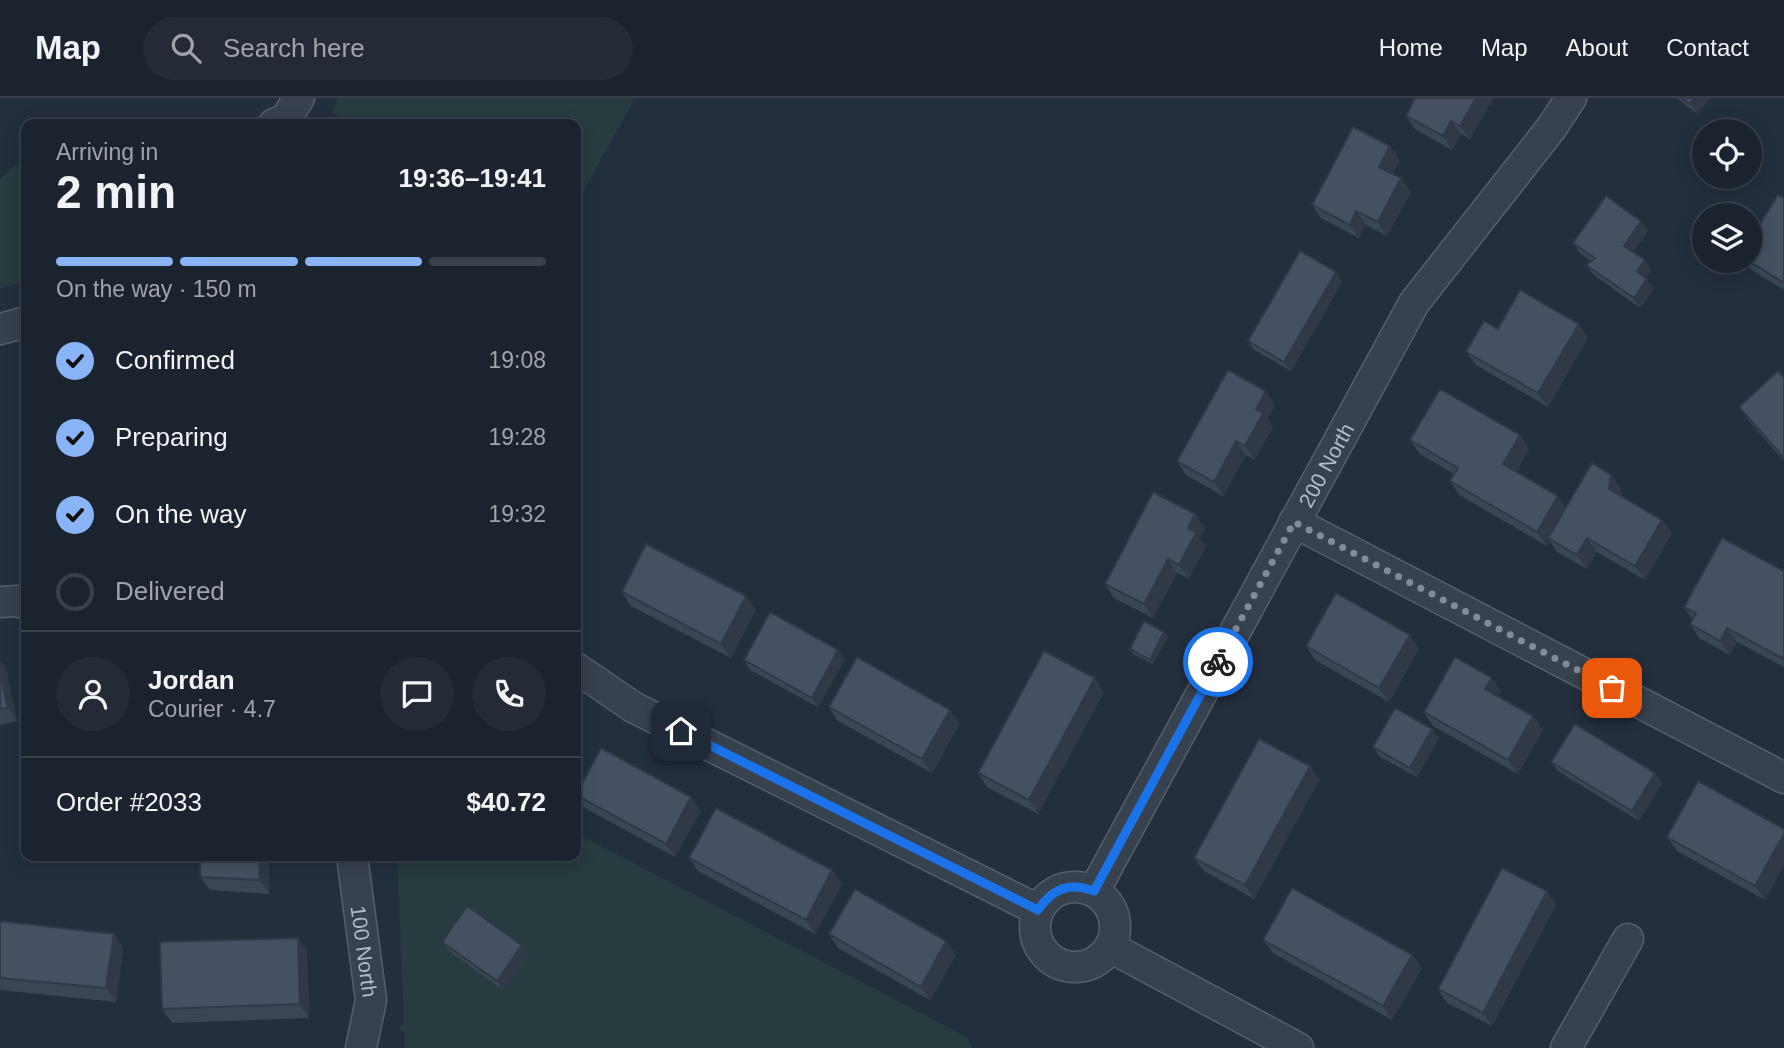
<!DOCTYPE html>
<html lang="en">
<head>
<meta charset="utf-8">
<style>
	:root { --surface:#1b232e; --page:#242b36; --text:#f1f3f6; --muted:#a0a4aa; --line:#39404a; --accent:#8ab4f8 }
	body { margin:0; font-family:Helvetica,sans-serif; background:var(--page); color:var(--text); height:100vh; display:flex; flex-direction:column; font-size:26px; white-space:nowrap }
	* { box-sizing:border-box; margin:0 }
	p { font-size:23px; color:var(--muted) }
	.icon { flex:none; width:38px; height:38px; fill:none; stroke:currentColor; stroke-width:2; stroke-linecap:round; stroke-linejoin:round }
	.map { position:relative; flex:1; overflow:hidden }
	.sheet { position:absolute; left:21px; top:21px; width:560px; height:742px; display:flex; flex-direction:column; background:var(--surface); border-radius:14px; box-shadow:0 4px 18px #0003,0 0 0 2px var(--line) }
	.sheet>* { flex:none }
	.tools { position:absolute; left:1692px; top:21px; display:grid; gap:14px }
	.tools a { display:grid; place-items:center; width:70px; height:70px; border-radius:50%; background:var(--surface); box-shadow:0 4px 18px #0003,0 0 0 2px var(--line); font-size:35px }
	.pin { position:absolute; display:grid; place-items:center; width:60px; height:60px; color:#fff; margin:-30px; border-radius:14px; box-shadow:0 4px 10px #0006 }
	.courier { position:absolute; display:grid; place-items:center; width:70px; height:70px; margin:-35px; border:5px solid #1a73e8; border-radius:50%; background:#fff; color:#222; box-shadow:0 2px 9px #0007 }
	.summary em { font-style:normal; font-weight:800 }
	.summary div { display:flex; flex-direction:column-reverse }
	.summary { display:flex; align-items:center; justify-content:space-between; height:119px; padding:0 35px }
	h1 { font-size:46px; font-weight:800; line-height:52px }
	.bar { display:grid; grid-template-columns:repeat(4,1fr); gap:10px 7px; align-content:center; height:84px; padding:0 35px }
	.bar i { height:9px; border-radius:5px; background:var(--line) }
	.bar .on { background:var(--accent) }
	.bar p { grid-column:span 4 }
	.line { display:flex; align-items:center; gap:18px; padding:0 35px; border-top:2px solid var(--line) }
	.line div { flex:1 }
	.round { display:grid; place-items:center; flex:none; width:74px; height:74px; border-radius:37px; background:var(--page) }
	ol { padding:0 35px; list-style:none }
	li { display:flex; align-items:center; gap:21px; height:77px }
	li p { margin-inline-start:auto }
	li .icon { padding:7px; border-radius:50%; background:var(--accent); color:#111; stroke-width:4 }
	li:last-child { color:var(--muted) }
	li i { width:38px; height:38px; border:4px solid var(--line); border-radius:50% }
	header { display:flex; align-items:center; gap:42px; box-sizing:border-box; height:98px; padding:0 35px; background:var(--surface); border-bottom:2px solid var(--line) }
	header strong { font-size:33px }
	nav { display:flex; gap:38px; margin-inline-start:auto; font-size:24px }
	.search { width:490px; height:63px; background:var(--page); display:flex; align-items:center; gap:18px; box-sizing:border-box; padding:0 24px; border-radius:38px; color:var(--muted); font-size:26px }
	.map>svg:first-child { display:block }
	.green { fill:#263c3f }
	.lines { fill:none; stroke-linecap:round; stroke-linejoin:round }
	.minor-casing { stroke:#565f6c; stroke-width:33 }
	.minor { stroke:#38414e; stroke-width:30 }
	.wall { fill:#3b4654 }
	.shaded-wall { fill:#303945 }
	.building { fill:#455162; stroke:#303945; stroke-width:2 }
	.done { stroke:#828b98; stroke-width:7; stroke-dasharray:0 12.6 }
	.route { stroke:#1a73e8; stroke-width:9 }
	.labels { text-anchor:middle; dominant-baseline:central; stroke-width:7; stroke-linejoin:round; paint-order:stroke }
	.street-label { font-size:21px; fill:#b4bcc9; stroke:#1d2633 }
</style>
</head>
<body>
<header>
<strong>Map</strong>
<div class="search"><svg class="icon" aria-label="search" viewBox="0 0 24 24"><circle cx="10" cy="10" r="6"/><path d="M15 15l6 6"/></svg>Search here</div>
<nav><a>Home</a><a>Map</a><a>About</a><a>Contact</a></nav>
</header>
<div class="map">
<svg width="1784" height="950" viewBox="0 0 1784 950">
	<rect width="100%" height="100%" fill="#242f3e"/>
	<path class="green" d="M339,0H635L576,107V26H353L331,15Z
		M15,68L24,71L26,74V184L0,190V80Z
		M576,735L967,939L973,950H405V935L399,931L404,924L397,758H576Z"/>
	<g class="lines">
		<g class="minor-casing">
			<g id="minor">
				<path d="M274,26L285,22L299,0"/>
				<path d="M0,231L26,224"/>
				<path d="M1294,424L1784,680"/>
				<path d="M0,504L17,503L26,506"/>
				<path d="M576,570L633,609L1038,812"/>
				<path id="s1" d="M352,758L371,902L361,950"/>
				<circle cx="1075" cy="829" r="40"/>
				<path id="s2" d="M1094,793L1414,205L1552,29L1571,0"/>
				<path d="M1110,849L1298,950"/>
				<path d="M1566,950L1628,841"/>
			</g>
		</g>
		<use href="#minor" class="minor"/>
	</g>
	<path class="wall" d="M1493,0L1470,41L1461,36L1452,52L1415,31L1406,18Z
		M1677,0H1709L1697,16Z
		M1400,62L1392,76L1401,80L1411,94L1387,138L1366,127L1359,140L1321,120L1312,107Z
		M1784,100V192L1750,171L1744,163H1750Z
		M1648,133L1633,154L1645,162L1651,172L1645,180L1654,191L1640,210L1593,176L1586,167L1591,163L1580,155L1573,145Z
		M1336,174L1342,184L1291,273L1254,252L1248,243Z
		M1498,231L1588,240L1548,309L1476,267L1466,254Z
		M1784,279V363L1748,322L1739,309Z
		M1266,293L1275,307L1267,321L1273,329L1254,362L1246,357L1223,398L1186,377L1177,363Z
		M1520,337L1529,351L1516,374L1566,409L1621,390L1620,397L1662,422L1672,435L1645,482L1597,454L1587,471L1557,454L1550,443L1547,448L1459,397L1450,383L1454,376L1420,356L1410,342Z
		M1195,416L1205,430L1200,440L1206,448L1189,480L1177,475L1153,520L1114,500L1105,486Z
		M1784,473V569L1737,544L1730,557L1699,540L1690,526L1692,521L1684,509Z
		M622,494L746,498L756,512L731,560L631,508Z
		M1168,539L1153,566L1133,556L1130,551Z
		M1306,548L1419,551L1389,604L1315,562Z
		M845,561L818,609L750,572L744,562Z
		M0,563L6,571L17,623L0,627Z
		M1501,593L1498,598L1533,618L1543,632L1518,676L1433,628L1424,614Z
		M1104,594L1038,716L987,689L978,675Z
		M829,609L960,625L932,675L838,623Z
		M26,618V652L20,644Z
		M1432,631L1439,640L1417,679L1380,659L1373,649Z
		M1551,664L1655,675L1662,685L1639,723L1558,673Z
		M1310,668L1319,682L1254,801L1204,773L1194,760Z
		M576,697L701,712L675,759L585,710Z
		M1784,731V767L1765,802L1677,753L1667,739Z
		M200,758H269V796L210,792L200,779Z
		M689,760L832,772L842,786L815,836L698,773Z
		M1547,793L1556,807L1492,928L1447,905L1438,891Z
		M0,823L114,836L123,850L116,904L0,892Z
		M829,836L946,843L956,857L930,902L838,850Z
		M1263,842L1412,857L1422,870L1392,922L1273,855Z
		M442,844L522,847L529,857L503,892L449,853Z
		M307,853L309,920L172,925L162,911Z"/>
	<path class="shaded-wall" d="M1476,0H1493L1470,41L1460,28Z
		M1695,0H1709L1697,16L1690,6Z
		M1451,23L1461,36L1452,52L1443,38Z
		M1390,48L1400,62L1388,82L1379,69Z
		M1401,80L1411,94L1387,138L1378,124Z
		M1356,113L1366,127L1359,140L1350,127Z
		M1641,123L1648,133L1631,157L1624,148Z
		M1645,162L1651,172L1643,183L1637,173Z
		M1336,174L1342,184L1291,273L1284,264Z
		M1647,181L1654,191L1640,210L1634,200Z
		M1579,226L1588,240L1548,309L1538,295Z
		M1266,293L1275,307L1267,321L1273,329L1254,362L1245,348L1256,311Z
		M1520,337L1529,351L1512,380L1503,366Z
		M1236,343L1246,357L1223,398L1214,384Z
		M1611,377L1621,390L1619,405L1609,391Z
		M1558,398L1568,412L1548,440L1550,443L1547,448L1537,434Z
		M1195,416L1205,430L1200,440L1206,448L1189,480L1179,467L1188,430Z
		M1662,422L1672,435L1645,482L1635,468Z
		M1587,440L1597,454L1587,471L1577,457Z
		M1168,461L1177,475L1153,520L1144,506Z
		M746,498L756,512L731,560L721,546Z
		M1727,530L1737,544L1730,557L1720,543Z
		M1164,534L1168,539L1153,566L1150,562Z
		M1410,537L1419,551L1389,604L1379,590Z
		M838,552L845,561L818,609L812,600Z
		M0,563L6,571L17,623L8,610L0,575Z
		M1095,580L1104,594L1038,716L1029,702Z
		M1492,580L1501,593L1495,604L1485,591Z
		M950,612L960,625L932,675L922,661Z
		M1533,618L1543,632L1518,676L1508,662Z
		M1432,631L1439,640L1417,679L1410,670Z
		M1310,668L1319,682L1254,801L1245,787Z
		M1655,675L1662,685L1639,723L1632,713Z
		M691,699L701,712L675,759L666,746Z
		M1784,736V767L1765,802L1755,788Z
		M259,758H269V796L260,782Z
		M832,772L842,786L815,836L806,822Z
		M1547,793L1556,807L1492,928L1483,915Z
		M114,836L123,850L116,904L106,890Z
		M298,840L307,853L309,920L300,906Z
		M946,843L956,857L930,902L921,889Z
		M522,847L529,857L503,892L497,883Z
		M1412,857L1422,870L1392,922L1383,908Z"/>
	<path class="building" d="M1415,0H1476L1460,28L1451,23L1443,38L1406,18Z
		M1682,0H1695L1690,6Z
		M1353,29L1390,48L1379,69L1401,80L1378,124L1356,113L1350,127L1312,107Z
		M1778,97L1784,100V185L1749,163L1750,142Z
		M1606,98L1641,123L1624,148L1645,162L1637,173L1647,181L1634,200L1586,167L1595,160L1573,145Z
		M1300,153L1336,174L1284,264L1248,243Z
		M1520,192L1579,226L1538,295L1466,254L1484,223L1498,231Z
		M1228,272L1266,293L1256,311L1263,315L1245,348L1236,343L1214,384L1177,363Z
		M1778,273L1784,279V360L1739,309Z
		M1440,291L1520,337L1503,366L1558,398L1537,434L1450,383L1458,370L1410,342Z
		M1592,365L1611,377L1609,391L1662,422L1635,468L1587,440L1577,457L1548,440Z
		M1153,394L1195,416L1188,430L1196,435L1179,467L1168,461L1144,506L1105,486Z
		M1722,440L1784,473V561L1727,530L1720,543L1690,526L1696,515L1684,509Z
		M646,446L746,498L721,546L622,494Z
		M1336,495L1410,537L1379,590L1306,548Z
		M770,514L838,552L812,600L744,562Z
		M1144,523L1164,534L1150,562L1130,551Z
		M1044,553L1095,580L1029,702L978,675Z
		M857,559L950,612L922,661L829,609Z
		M1455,559L1492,580L1485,591L1533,618L1508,662L1424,614Z
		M0,575L8,610L0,611Z
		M1395,610L1432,631L1410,670L1373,649Z
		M26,618V645L20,644Z
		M1575,626L1655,675L1632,713L1551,664Z
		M1259,641L1310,668L1245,787L1194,760Z
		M601,650L691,699L666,746L576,697Z
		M1698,683L1784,731V736L1755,788L1667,739Z
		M716,710L832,772L806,822L689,760Z
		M200,758H259L260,782L200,779Z
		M1502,770L1547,793L1483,915L1438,891Z
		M1292,790L1412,857L1383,908L1263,842Z
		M855,791L946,843L921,889L829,836Z
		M467,808L522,847L497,883L442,844Z
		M0,823L114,836L106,890L0,880Z
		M298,840L300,906L162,911L160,844Z"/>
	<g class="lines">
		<path class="done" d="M1218,564L1294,424L1612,590"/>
		<path class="route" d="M681,633L1038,812C1053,790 1069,784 1094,793L1218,564"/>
	</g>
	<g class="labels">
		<g class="street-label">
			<text stroke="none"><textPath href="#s2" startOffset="485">200 North</textPath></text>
			<text stroke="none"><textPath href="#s1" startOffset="96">100 North</textPath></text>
		</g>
	</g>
</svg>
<div class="tools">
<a><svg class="icon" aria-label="locate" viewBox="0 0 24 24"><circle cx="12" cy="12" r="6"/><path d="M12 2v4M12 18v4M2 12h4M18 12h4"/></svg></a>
<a><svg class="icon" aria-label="layers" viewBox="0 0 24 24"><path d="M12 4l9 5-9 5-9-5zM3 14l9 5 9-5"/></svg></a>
</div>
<div class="pin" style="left:1612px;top:590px;background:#ea580c"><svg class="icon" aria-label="bag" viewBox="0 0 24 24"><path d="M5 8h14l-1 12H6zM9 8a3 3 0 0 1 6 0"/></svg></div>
<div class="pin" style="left:681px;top:633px;background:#1f2937"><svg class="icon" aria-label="home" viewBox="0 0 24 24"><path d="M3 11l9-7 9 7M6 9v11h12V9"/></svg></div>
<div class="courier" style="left:1218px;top:564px"><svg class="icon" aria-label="bike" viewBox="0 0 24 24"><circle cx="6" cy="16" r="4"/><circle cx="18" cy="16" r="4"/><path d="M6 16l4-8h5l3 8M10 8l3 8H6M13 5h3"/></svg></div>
<section class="sheet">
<div class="summary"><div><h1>2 min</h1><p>Arriving in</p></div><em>19:36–19:41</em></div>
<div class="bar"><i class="on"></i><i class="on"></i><i class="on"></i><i></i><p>On the way · 150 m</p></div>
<ol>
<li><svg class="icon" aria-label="check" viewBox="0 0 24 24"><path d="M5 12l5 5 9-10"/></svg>Confirmed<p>19:08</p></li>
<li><svg class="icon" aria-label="check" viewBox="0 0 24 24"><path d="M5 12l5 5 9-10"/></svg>Preparing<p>19:28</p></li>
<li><svg class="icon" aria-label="check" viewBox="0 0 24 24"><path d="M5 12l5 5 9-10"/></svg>On the way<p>19:32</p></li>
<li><i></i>Delivered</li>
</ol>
<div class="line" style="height:126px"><a class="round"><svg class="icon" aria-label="person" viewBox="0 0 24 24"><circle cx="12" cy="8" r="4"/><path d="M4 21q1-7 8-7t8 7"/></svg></a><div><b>Jordan</b><p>Courier · 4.7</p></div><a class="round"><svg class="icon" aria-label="chat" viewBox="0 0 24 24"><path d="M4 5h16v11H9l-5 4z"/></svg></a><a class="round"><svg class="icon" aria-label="phone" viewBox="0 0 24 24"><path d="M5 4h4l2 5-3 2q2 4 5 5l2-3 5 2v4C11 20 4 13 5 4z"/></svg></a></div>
<div class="line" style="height:91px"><div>Order #2033</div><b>$40.72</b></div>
</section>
</div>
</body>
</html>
